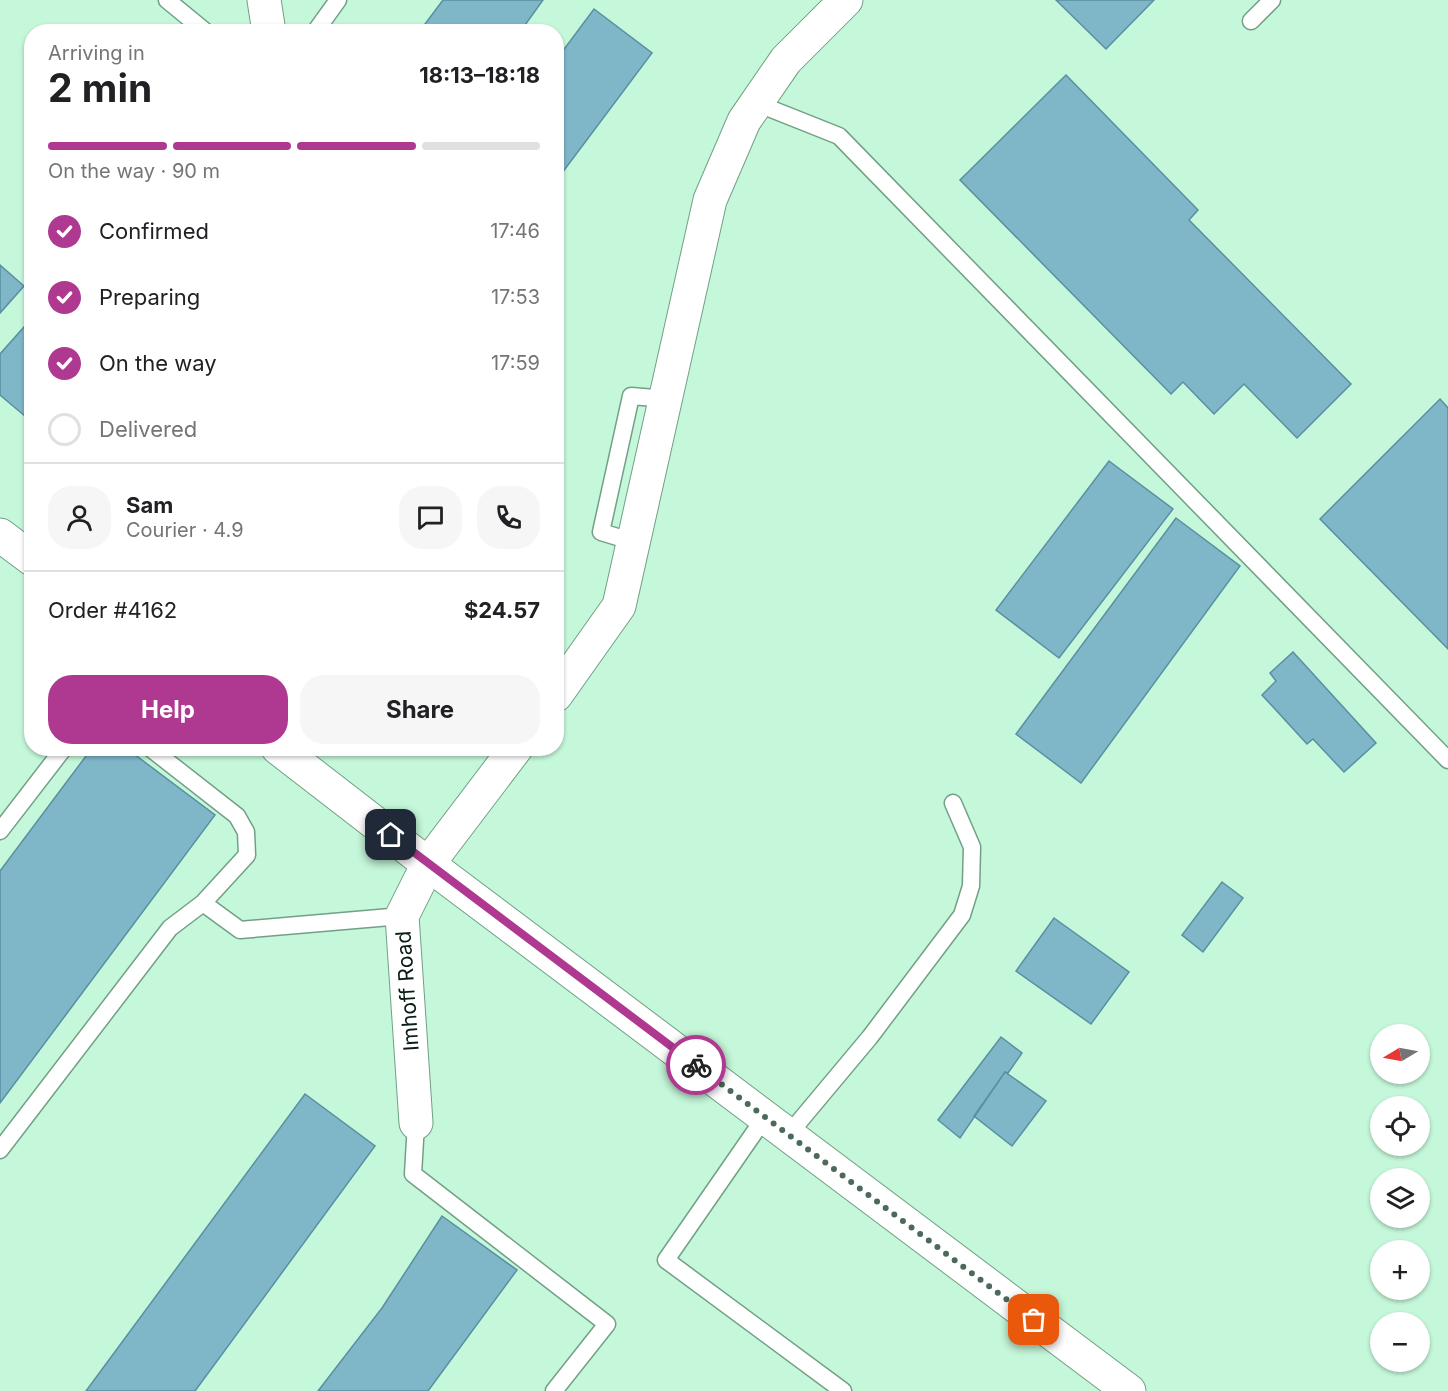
<!DOCTYPE html>
<html lang="en">
<head>
<meta charset="utf-8">
<style>
	:root { --surface:#fff; --page:#f6f6f6; --text:#202124; --muted:#757577; --line:#e0e0e0; --accent:#af3991 }
	body { margin:0; font-family:Inter,sans-serif; background:var(--page); color:var(--text); height:100vh; display:flex; flex-direction:column; font-size:22px; white-space:nowrap }
	* { box-sizing:border-box; margin:0 }
	p { font-size:20px; color:var(--muted) }
	.icon { flex:none; width:33px; height:33px; fill:none; stroke:currentColor; stroke-width:2; stroke-linecap:round; stroke-linejoin:round }
	.map { position:relative; flex:1; overflow:hidden }
	.side { position:absolute; left:24px; top:24px; width:540px; height:732px; display:flex; flex-direction:column; background:var(--surface); border-radius:24px; box-shadow:0 2px 4px #0004 }
	.side>* { flex:none }
	.needle { width:39px; rotate:260deg }
	.fabs { position:absolute; left:1370px; top:1024px; display:grid; gap:12px }
	.fabs a { display:grid; place-items:center; width:60px; height:60px; border-radius:50%; background:var(--surface); box-shadow:0 2px 4px #0004; font-size:30px }
	.pin { position:absolute; display:grid; place-items:center; width:51px; height:51px; color:#fff; margin:-26px; border-radius:12px; box-shadow:0 3px 9px #0006 }
	.courier { position:absolute; display:grid; place-items:center; width:60px; height:60px; margin:-30px; border:4px solid #af3991; border-radius:50%; background:#fff; color:#222; box-shadow:0 2px 8px #0007 }
	.head em { font-style:normal; font-weight:700 }
	.head div { display:flex; flex-direction:column-reverse }
	.head { display:flex; align-items:center; justify-content:space-between; height:102px; padding:0 24px }
	h1 { font-size:39px; font-weight:700; line-height:45px }
	.bar { display:grid; grid-template-columns:repeat(4,1fr); gap:9px 6px; align-content:center; height:72px; padding:0 24px }
	.bar i { height:8px; border-radius:4px; background:var(--line) }
	.bar .current { background:var(--accent) }
	.bar p { grid-column:span 4 }
	.line { display:flex; align-items:center; gap:15px; padding:0 24px; border-top:2px solid var(--line) }
	.line div { flex:1 }
	.round { display:grid; place-items:center; flex:none; width:63px; height:63px; border-radius:24px; background:var(--page) }
	ol { padding:0 24px; list-style:none }
	li { display:flex; align-items:center; gap:18px; height:66px }
	li p { margin-inline-start:auto }
	li .icon { padding:6px; border-radius:50%; background:var(--accent); color:#fff; stroke-width:4 }
	li:last-child { color:var(--muted) }
	li i { width:33px; height:33px; border:3px solid var(--line); border-radius:50% }
	.action { display:flex; gap:12px; margin-top:auto; padding:12px 24px }
	.action a { flex:1; height:69px; border-radius:24px; background:var(--accent); color:#fff; font-size:24px; font-weight:700; line-height:69px; text-align:center }
	.action a+a { background:var(--page); color:var(--text) }
	.map>svg:first-child { display:block }
	.building { fill:#7fb7c9; stroke:#5890a1; stroke-width:1.5 }
	.lines { fill:none; stroke-linecap:round; stroke-linejoin:round }
	.service-casing { stroke:#71a086; stroke-width:19 }
	.minor-casing { stroke:#71a086; stroke-width:35 }
	.tertiary-casing { stroke:#71a086; stroke-width:35 }
	.service { stroke:#fff; stroke-width:16 }
	.minor { stroke:#fff; stroke-width:33 }
	.tertiary { stroke:#fff; stroke-width:33 }
	.done { stroke:#4c6a59; stroke-width:6; stroke-dasharray:0 10.8 }
	.route { stroke:#af3991; stroke-width:8 }
	.labels { text-anchor:middle; dominant-baseline:central; stroke-width:5; stroke-linejoin:round; paint-order:stroke }
	.street-label { font-size:21px; fill:#0b1e14; stroke:#fff }
</style>
</head>
<body>
<div class="map">
<svg width="1448" height="1391" viewBox="0 0 1448 1391">
	<rect width="100%" height="100%" fill="#c5f7da"/>
	<path class="building" d="M443,0H543L520,32H419Z
		M1056,0H1154L1106,49Z
		M594,9L652,53L556,181V60Z
		M1066,75L1198,210L1189,220L1351,384L1297,438L1244,384L1214,414L1183,382L1171,394L960,180Z
		M0,265L24,286L0,313Z
		M32,318V422L0,395V354Z
		M1440,399L1448,408V649L1320,519Z
		M1109,461L1173,509L1059,658L996,610Z
		M1176,518L1240,566L1081,783L1016,734Z
		M1293,652L1376,743L1344,772L1313,739L1307,744L1262,695L1276,681L1270,673Z
		M92,748H126L215,815L0,1103V871Z
		M1222,882L1243,898L1203,952L1182,935Z
		M1054,918L1129,972L1091,1024L1016,971Z
		M1001,1037L1022,1053L1008,1073L1005,1072L960,1138L938,1120Z
		M1005,1072L1046,1101L1012,1146L974,1116Z
		M305,1094L375,1146L195,1391H86Z
		M442,1216L517,1270L428,1391H318L382,1308Z"/>
	<g class="lines">
		<g class="service-casing">
			<path id="service" d="M167,0L206,32
				M1251,21L1272,0
				M315,32L338,0
				M756,103L839,136L1448,760
				M634,542L601,532L631,396L667,399
				M0,831L64,748
				M203,903L240,930L402,916
				M765,1117L666,1260L843,1391
				M416,1123L413,1174L607,1324L554,1391
				M788,1135L870,1037L962,915L971,886L972,847L953,803
				M0,1150L170,928L203,903L247,855L246,832L237,816L150,748"/>
		</g>
		<g class="minor-casing">
			<path id="minor" d="M264,0L269,32
				M416,1123L402,916L428,864L1129,1391"/>
		</g>
		<g class="tertiary-casing">
			<path id="tertiary" d="M0,535L32,559
				M556,695L619,606L710,200L744,121L786,60L846,0
				M278,748L428,864L516,748"/>
		</g>
		<use href="#service" class="service"/>
		<use href="#minor" class="minor"/>
		<use href="#tertiary" class="tertiary"/>
	</g>
	<g class="lines">
		<path class="done" d="M696,1065L1034,1320"/>
		<path class="route" d="M391,835L696,1065"/>
	</g>
	<g class="labels">
		<g class="street-label">
			<text transform="translate(407 991) rotate(-94)">Imhoff Road</text>
		</g>
	</g>
</svg>
<div class="fabs">
<a><svg class="needle" viewBox="-14 -14 28 28"><path d="M0-13l5 13h-10z" fill="#e53935"/><path d="M0 13l5-13h-10z" fill="#757577"/></svg></a>
<a><svg class="icon" aria-label="locate" viewBox="0 0 24 24"><circle cx="12" cy="12" r="6"/><path d="M12 2v4M12 18v4M2 12h4M18 12h4"/></svg></a>
<a><svg class="icon" aria-label="layers" viewBox="0 0 24 24"><path d="M12 4l9 5-9 5-9-5zM3 14l9 5 9-5"/></svg></a>
<a>+</a>
<a>−</a>
</div>
<div class="pin" style="left:1034px;top:1320px;background:#ea580c"><svg class="icon" aria-label="bag" viewBox="0 0 24 24"><path d="M5 8h14l-1 12H6zM9 8a3 3 0 0 1 6 0"/></svg></div>
<div class="pin" style="left:391px;top:835px;background:#1f2937"><svg class="icon" aria-label="home" viewBox="0 0 24 24"><path d="M3 11l9-7 9 7M6 9v11h12V9"/></svg></div>
<div class="courier" style="left:696px;top:1065px"><svg class="icon" aria-label="bike" viewBox="0 0 24 24"><circle cx="6" cy="16" r="4"/><circle cx="18" cy="16" r="4"/><path d="M6 16l4-8h5l3 8M10 8l3 8H6M13 5h3"/></svg></div>
<section class="side">
<div class="head"><div><h1>2 min</h1><p>Arriving in</p></div><em>18:13–18:18</em></div>
<div class="bar"><i class="current"></i><i class="current"></i><i class="current"></i><i></i><p>On the way · 90 m</p></div>
<ol>
<li><svg class="icon" aria-label="check" viewBox="0 0 24 24"><path d="M5 12l5 5 9-10"/></svg>Confirmed<p>17:46</p></li>
<li><svg class="icon" aria-label="check" viewBox="0 0 24 24"><path d="M5 12l5 5 9-10"/></svg>Preparing<p>17:53</p></li>
<li><svg class="icon" aria-label="check" viewBox="0 0 24 24"><path d="M5 12l5 5 9-10"/></svg>On the way<p>17:59</p></li>
<li><i></i>Delivered</li>
</ol>
<div class="line" style="height:108px"><a class="round"><svg class="icon" aria-label="person" viewBox="0 0 24 24"><circle cx="12" cy="8" r="4"/><path d="M4 21q1-7 8-7t8 7"/></svg></a><div><b>Sam</b><p>Courier · 4.9</p></div><a class="round"><svg class="icon" aria-label="chat" viewBox="0 0 24 24"><path d="M4 5h16v11H9l-5 4z"/></svg></a><a class="round"><svg class="icon" aria-label="phone" viewBox="0 0 24 24"><path d="M5 4h4l2 5-3 2q2 4 5 5l2-3 5 2v4C11 20 4 13 5 4z"/></svg></a></div>
<div class="line" style="height:78px"><div>Order #4162</div><b>$24.57</b></div>
<div class="action"><a>Help</a><a>Share</a></div>
</section>
</div>
</body>
</html>
